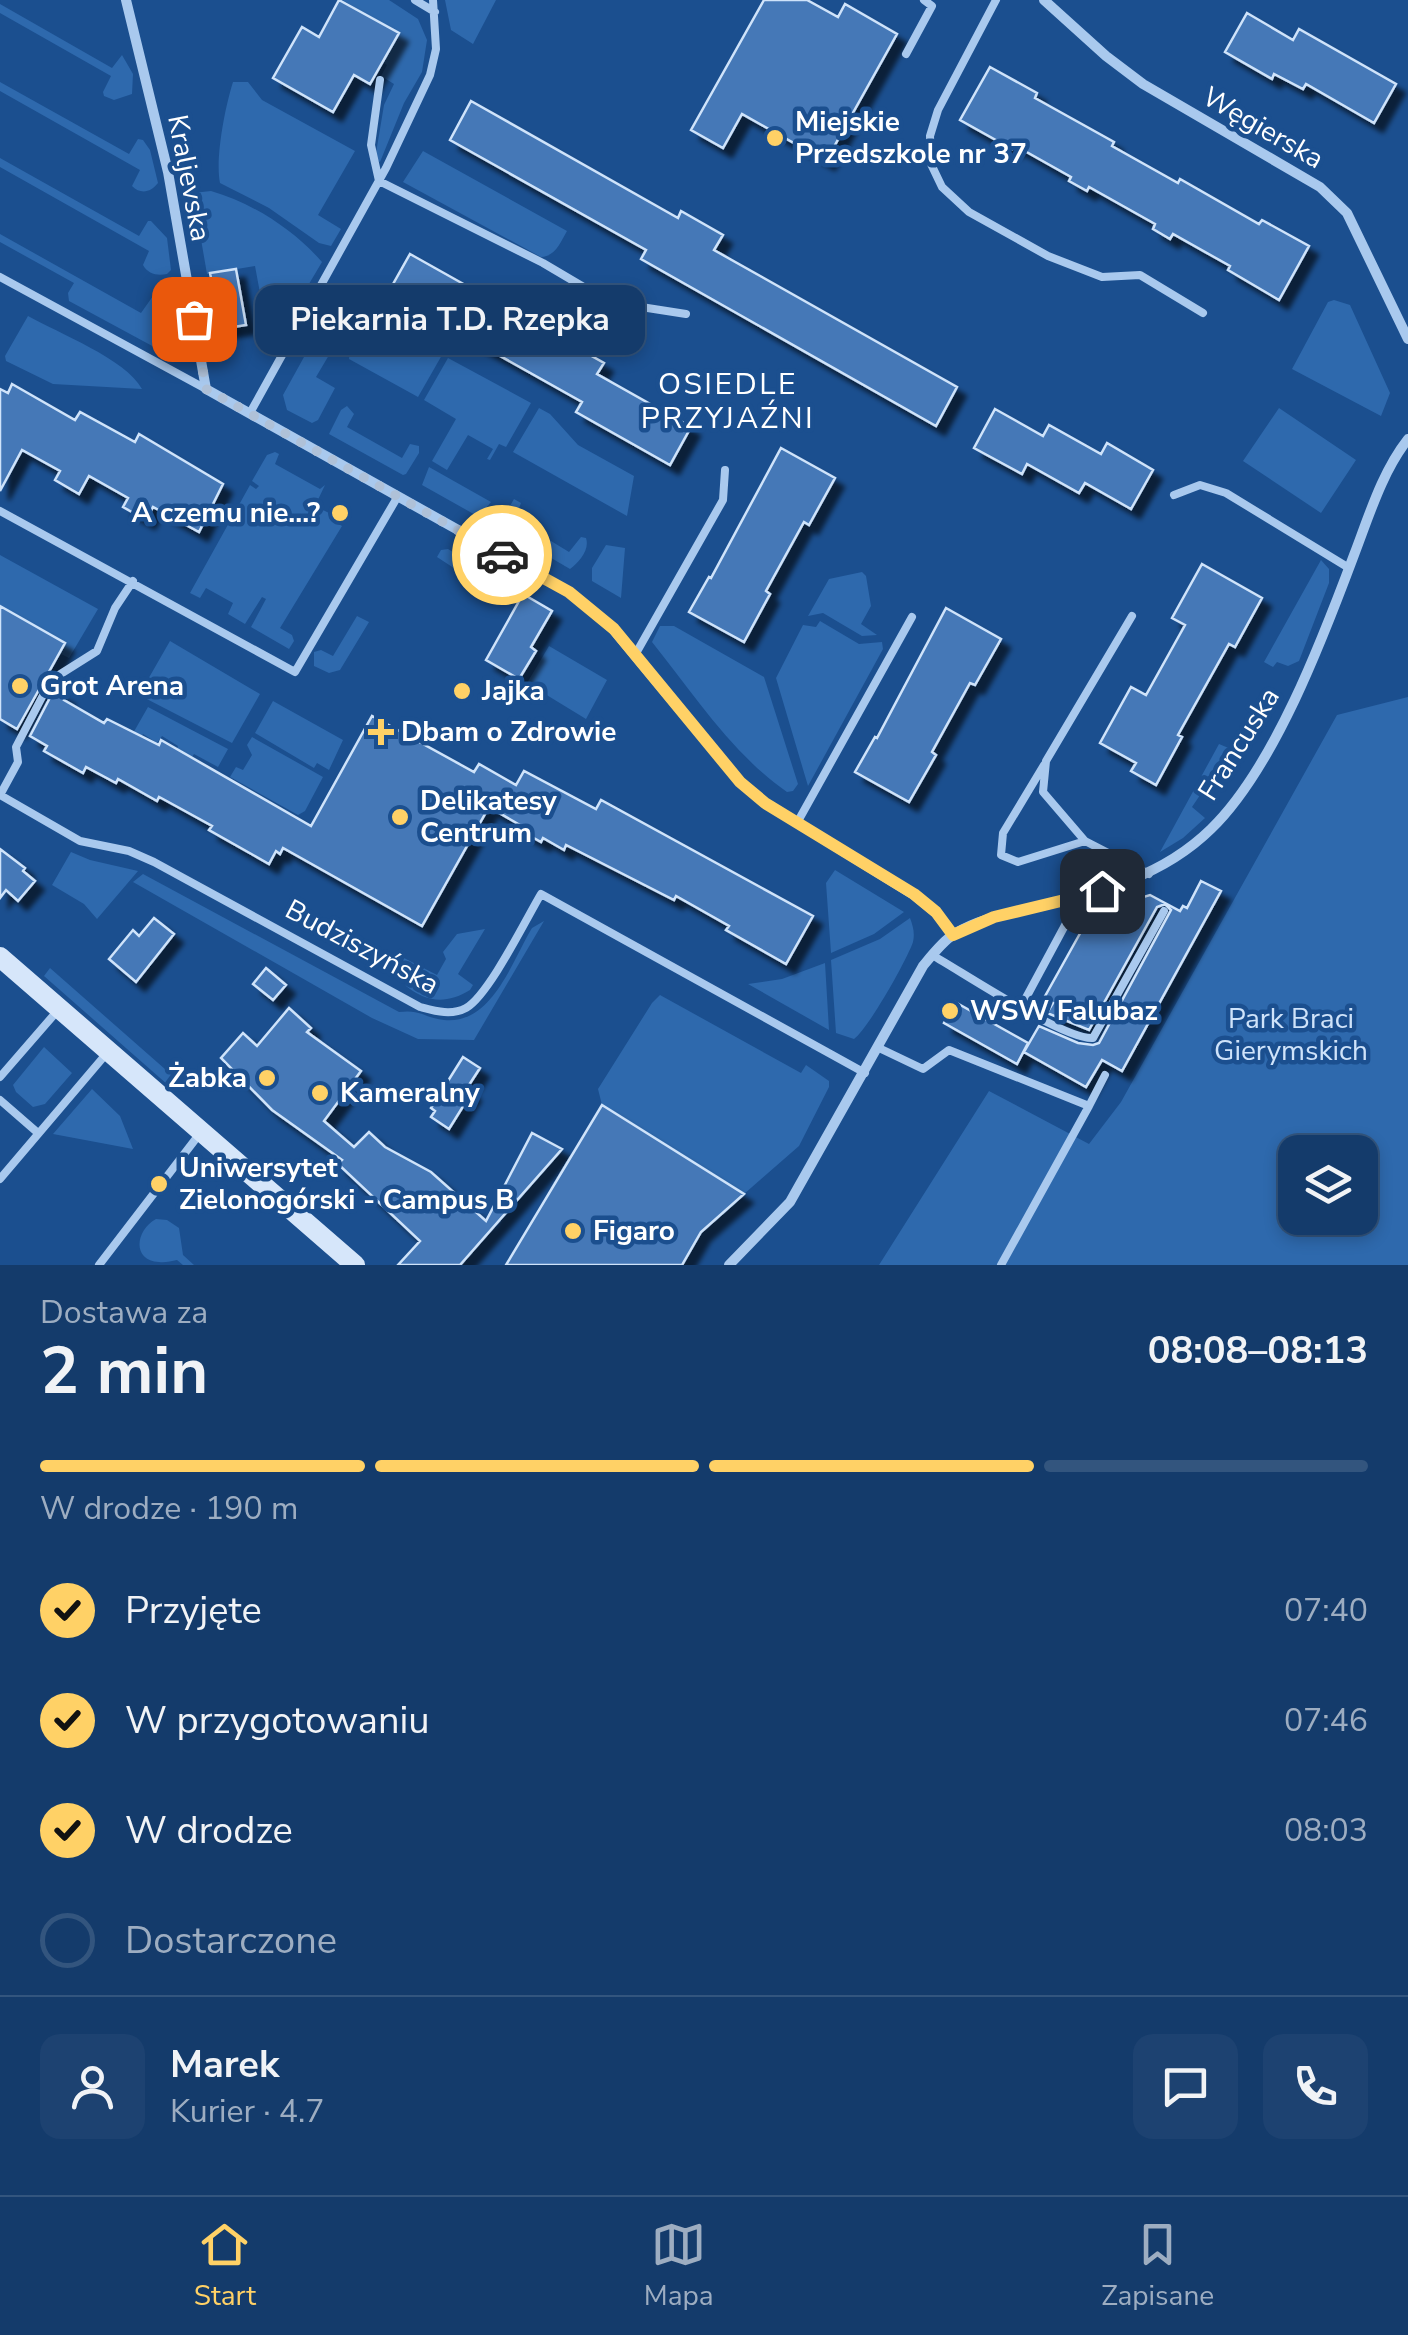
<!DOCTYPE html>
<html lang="pl">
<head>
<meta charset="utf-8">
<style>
	:root { --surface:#143b6b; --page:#1d4271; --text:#f1f3f6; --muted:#9dadc1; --line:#33557e; --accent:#ffd166 }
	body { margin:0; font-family:"Nunito Sans",sans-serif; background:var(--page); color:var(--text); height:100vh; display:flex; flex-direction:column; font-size:38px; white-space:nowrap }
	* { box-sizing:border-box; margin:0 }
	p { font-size:32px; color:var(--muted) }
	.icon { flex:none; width:55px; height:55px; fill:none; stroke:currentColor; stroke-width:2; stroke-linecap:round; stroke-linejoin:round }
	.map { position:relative; height:1265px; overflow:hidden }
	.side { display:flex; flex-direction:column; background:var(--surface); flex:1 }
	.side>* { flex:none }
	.controls { position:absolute; left:1278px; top:1135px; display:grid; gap:20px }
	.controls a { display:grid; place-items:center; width:100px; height:100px; border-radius:20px; background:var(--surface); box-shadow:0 5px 15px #0003,0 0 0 2px var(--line); font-size:50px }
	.pin { position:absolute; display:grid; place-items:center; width:85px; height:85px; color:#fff; margin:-42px; border-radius:20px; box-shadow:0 5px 15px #0006 }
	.courier { position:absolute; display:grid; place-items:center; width:100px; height:100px; margin:-50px; border:8px solid #ffd166; border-radius:50%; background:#fff; color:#222; box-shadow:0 2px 12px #0007 }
	.bubble { position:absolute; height:70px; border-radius:20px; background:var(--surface); box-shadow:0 5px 15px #0003,0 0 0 2px var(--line); font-size:32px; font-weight:700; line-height:70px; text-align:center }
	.summary em { font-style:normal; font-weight:700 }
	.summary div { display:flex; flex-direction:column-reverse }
	.summary { display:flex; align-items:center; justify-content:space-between; height:170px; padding:0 40px }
	h1 { font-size:65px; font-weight:700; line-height:75px }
	.bar { display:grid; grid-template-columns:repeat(4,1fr); gap:15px 10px; align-content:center; height:120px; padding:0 40px }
	.bar i { height:12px; border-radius:8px; background:var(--line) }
	.bar .selected { background:var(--accent) }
	.bar p { grid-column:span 4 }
	.line { display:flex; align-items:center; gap:25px; padding:0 40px; border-top:2px solid var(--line) }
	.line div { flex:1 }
	.round { display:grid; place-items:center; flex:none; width:105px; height:105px; border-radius:20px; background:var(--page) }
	ol { padding:0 40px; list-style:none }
	li { display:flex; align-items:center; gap:30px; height:110px }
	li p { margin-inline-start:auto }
	li .icon { padding:10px; border-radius:50%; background:var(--accent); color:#111; stroke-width:4 }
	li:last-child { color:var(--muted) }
	li i { width:55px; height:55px; border:5px solid var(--line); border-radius:50% }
	.menu { display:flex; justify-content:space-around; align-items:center; height:140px; border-top:2px solid var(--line); background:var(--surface); font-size:28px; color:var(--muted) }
	.menu a { display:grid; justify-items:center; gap:5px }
	.menu .selected { color:var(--accent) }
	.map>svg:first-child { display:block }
	.green { fill:#2e69ad; fill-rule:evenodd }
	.building { fill:#4478b7; stroke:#cfe3fa; stroke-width:2.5; filter:url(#shadow) }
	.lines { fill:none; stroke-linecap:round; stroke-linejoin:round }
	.lane { stroke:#a9c9ee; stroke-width:8 }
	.street { stroke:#a9c9ee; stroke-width:10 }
	.secondary { stroke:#d6e6fa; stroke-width:20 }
	.done { stroke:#afc1d8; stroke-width:10; stroke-dasharray:0 18 }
	.route { stroke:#ffd166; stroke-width:12 }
	.poi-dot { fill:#ffd166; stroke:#1b4f8f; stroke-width:4 }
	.labels { text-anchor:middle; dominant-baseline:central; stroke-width:9; stroke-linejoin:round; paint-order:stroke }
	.poi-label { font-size:28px; font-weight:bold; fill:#fff; stroke:#1b4f8f; text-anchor:start }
	.street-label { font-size:28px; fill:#fff; stroke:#1b4f8f }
	.park-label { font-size:28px; fill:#cfe3fa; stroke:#1b4f8f }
	.neighbourhood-label { font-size:30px; letter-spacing:2.5px; fill:#fff; stroke:#1b4f8f }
</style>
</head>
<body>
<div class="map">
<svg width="1408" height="1265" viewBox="0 0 1408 1265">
	<defs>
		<filter id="shadow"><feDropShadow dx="9" dy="9" stdDeviation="2.5" flood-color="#0009"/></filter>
	</defs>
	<rect width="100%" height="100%" fill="#1b4f8f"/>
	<path class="green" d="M342,0H389L418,19L427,40L422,72L404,103L380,162L375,159L384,105L394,84L381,76L387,65L383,62L399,33Z
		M445,0H496L473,44L451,30Z
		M0,4L112,68L122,55L133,74L132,94L114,100L104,96L103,92L111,76L0,13Z
		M0,82L129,154L138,139L143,140L150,150L158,183C151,192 141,195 132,186L140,170L0,91Z
		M233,82H248L262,100L355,151L318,215L341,229L331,246L319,243L269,208L220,183C215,159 225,107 233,82Z
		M423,151L567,231C560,243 556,256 541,257L403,182Z
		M0,158L139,236L148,221H151L167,238L171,270L167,274C157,276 148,274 143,265L149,251L0,167Z
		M211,191C253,203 294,230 322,262L268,353C257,343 258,331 265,320L255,266L207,274L193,193Z
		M0,234L141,313L153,296L177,308L186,351L184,359L180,361L69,301L68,293L74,283L0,242Z
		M1334,300L1350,305L1390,393L1381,416L1292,369L1328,302Z
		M28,316C58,333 126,359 142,389L53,384L6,361L5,356Z
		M383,322L442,355L418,397L349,359L351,336Z
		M344,339L342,356L332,350L316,377L335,388L318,420L312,423L287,410L283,395L304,357Z
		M448,358L531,403L506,447L499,444L490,460L487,459L493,449L468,435L447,470L432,461L456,419L424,400Z
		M347,406L354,414L347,427L402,458L410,444L419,446V453L406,474L403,475L329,434L341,410Z
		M539,408L550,414L578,445L634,476L627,516L513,452Z
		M1279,408L1356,460L1321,513L1243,461Z
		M275,452L279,454L275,464L320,489L325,485L315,506L329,513L335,503L337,505L329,518L342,526L280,628L292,635L294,641L289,649L251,627L266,599L262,597L245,624L228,614L233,603L206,588L200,598L190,593L250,485L256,489L259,486L252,481L267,455Z
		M429,467L491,502L479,517L422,485Z
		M514,499L521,503L515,519L569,552L581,537L586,538C590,550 579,562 570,569L498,527Z
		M606,545L625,548L621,598L592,581V568Z
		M448,549L504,584L498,597L437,557L441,550Z
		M0,555L98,609L69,658L59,653L65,643L0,606Z
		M1321,560L1329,569V583L1299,661L1288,666L1277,662L1273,667L1264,662Z
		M862,572L866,576L871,606L861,624L877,635L862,636L823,613L808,616L829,579Z
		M357,616L369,622L340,670L329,673L314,666V652L321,650L333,656Z
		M820,621L859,644L882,642L883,649L808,786L776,678L803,625L816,627Z
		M660,626H674L764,677L798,784L793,791L787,792C732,754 693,693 652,642Z
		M170,641L260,694L232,743L139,695Z
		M549,646L607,680L586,719L527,683Z
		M1408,697V1265H879L989,1091L1089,1144L1121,1102L1337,715ZM1295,1152H1360V1218H1295Z
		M273,701L343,740L329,770L317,763L314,768L255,733Z
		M148,707L228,749L218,767L194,754L190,760L176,752L178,746L162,736L157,743L143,734L136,746L128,742Z
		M252,737L323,777L305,811L298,815L230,777L236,767L243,770L252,755L247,745Z
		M1219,744L1231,749L1192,807L1205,818L1183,838L1160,852Z
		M71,852L90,860L138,871L97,919L84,904L52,885Z
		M835,870L904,912L874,934L831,953L826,883Z
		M143,874L399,1012C422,1009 424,1018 444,1020C492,1025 512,961 532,928L544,921L474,1040L418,1039L372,1018L133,882Z
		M910,918C913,926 915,933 913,942C907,960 868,1029 854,1039L836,1033L831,960L880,939Z
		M485,929L458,974L473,985L470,990C447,1004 427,1003 406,986L401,971L404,958L437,975L446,959L443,952L457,934Z
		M825,963L829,1030L748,984L782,979Z
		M50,968L174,1077L168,1085L44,976Z
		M660,995L801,1073L806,1065L829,1081V1087L799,1146L744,1194L602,1105L598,1089L652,1003Z
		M44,1047L72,1073L45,1104L33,1107L16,1092L13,1085Z
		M92,1089L120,1116L133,1149L53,1134Z
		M156,1219L167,1220L179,1228L183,1255L194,1265H183L177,1260C171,1261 165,1263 159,1262C131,1260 136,1230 156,1219Z"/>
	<path class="building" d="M339,0L399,33L370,84L354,75L333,112L273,78L302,27L319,37Z
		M764,0H807L838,17L845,4L897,34L826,161L742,114L723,148L691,130Z
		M1247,13L1293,40L1299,29L1396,84L1374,123L1306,84L1303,89L1274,74L1272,79L1225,52Z
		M990,67L1037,93L1035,98L1114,142L1112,146L1178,183L1180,179L1259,224L1262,220L1309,246L1279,300L1228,270L1230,266L1173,234L1170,239L1153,229L1155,224L1089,187L1087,191L1069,181L1071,177L1014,145L1012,149L960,120Z
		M471,101L678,218L681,211L723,235L714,250L957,387L936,426L641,259L646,250L450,140Z
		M410,254L604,363L597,374L691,427L670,465L576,412L582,402L388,293Z
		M236,269L246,325L221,329L210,273Z
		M12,384L75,420L80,412L135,442L139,434L223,484L199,532L153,507L146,520L123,507L128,498L89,476L79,494L55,480L60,471L22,450L0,491V389L8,393Z
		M995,409L1043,436L1049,425L1101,454L1107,443L1153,470L1131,509L1085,483L1079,493L1027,464L1022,474L974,448Z
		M781,448L835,478L809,525L804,522L766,591L770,594L744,642L689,612L709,577L711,578Z
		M1202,564L1262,598L1235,647L1229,644L1178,735L1182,737L1156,785L1131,771L1136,763L1100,743L1131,687L1146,695L1185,625L1172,618Z
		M523,594L552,611L531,647L536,651L519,679L486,660Z
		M0,606L65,643L17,729L0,719Z
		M946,608L1001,639L975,685L970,683L932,752L936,755L909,802L855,772L875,737L877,738Z
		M54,690L66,696L64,700L104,723L107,719L159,745L161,740L311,826L372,716L474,772L479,764L516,785L524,771L596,809L601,800L813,916L786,964L726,930L729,926L676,896L674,900L566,845L564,850L543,838L541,842L523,832L525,828L489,807L422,926L283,848L280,854L276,851L269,864L209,830L212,826L163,799L159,797L157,801L118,779L116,783L86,767L83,773L44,751L47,746L30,736Z
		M0,849L25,868L23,871L35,881L18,901L6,890L0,898Z
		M1201,881L1221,891L1122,1071L1102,1060L1086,1087L1024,1052L1039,1026L1078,1043L1093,1045L1099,1043L1171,910L1165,904L1157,907L1089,1030L1047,1013L1053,1003L1044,998L1092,912L1150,895L1180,911L1183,906L1187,908Z
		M154,918L174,934L136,982L109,959L133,930L139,936Z
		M266,968L286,985L273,1000L253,984Z
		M955,1002L1028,1043L1017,1064L944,1023Z
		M289,1008L311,1028L307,1032L361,1071L324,1121L354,1147L369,1132L385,1147L431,1172L486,1221L532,1133L562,1149L460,1265H398L420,1241L338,1164L342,1160L272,1110L221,1058L243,1033L257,1046Z
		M463,1057L480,1068L467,1088L472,1092L449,1129L431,1117L435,1111L431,1108Z
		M602,1105L744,1194L701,1232L682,1265H506Z"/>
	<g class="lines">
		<path class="lane" d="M415,0L435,12
			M996,0L938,110L930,136L931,164L942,187L969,212L1048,256L1102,277L1140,275L1203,313
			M906,54L932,6L924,0
			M380,80L371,145L379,181L543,263L609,302L686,314
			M0,277L206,389
			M250,413L386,168L430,75L436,49L433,0
			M1174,495L1200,485L1226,493L1349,568
			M0,511L295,672L398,496
			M1132,616L1046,761L1043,792L1085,841L1149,874
			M635,655L723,500L725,470
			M1044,765L1003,833L1001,855L1018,862L1085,841
			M0,795L80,841L129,851L154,862L420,1007C435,1011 451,1016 466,1008C489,995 526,919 541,894L865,1073
			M0,795L18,762L16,747L51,680L97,651L115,608L133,581
			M797,823L912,617
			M932,955C964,973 1064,1040 1093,1038L1164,911
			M1021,1007L1070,916L1076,897
			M879,1048L923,1069L949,1050L1089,1106L1001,1265
			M0,1077L59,1009
			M0,1100L38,1133
			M1089,1106L1105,1075
			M0,1179L107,1053
			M99,1265L201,1132"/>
		<path class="street" d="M126,0L168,172L206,389L569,592L613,629L740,782L765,803L914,895L936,913L953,935
			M1044,0L1106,56L1143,84L1320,187L1347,213L1408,339
			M729,1265L790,1202L923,966C932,955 942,942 954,934C978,919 1007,914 1033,908C1099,892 1161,878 1211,829C1274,768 1323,638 1354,555C1369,516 1382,472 1408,439"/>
		<path class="secondary" d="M0,957L355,1265"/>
	</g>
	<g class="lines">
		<path class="done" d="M194,319L206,389L502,555"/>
		<path class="route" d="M502,555L569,592L614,629L740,782L765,803L914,894L936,912L953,935L994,917L1102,891"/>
	</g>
	<g class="poi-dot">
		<circle cx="775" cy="138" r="10"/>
		<circle cx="340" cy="513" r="10"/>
		<circle cx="20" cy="686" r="10"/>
		<circle cx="462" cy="691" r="10"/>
		<path d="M376 717h10v10h10v10h-10v10h-10v-10h-10v-10h10z"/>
		<circle cx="400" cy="817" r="10"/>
		<circle cx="950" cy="1011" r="10"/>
		<circle cx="267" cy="1078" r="10"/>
		<circle cx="320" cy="1093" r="10"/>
		<circle cx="159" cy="1184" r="10"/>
		<circle cx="573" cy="1231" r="10"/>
	</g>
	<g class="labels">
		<g class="poi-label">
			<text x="795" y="122">Miejskie<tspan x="795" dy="32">Przedszkole nr 37</tspan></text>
			<text x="320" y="513" text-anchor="end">A czemu nie...?</text>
			<text x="40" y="686">Grot Arena</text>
			<text x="482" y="691">Jajka</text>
			<text x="401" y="732">Dbam o Zdrowie</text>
			<text x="420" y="801">Delikatesy<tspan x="420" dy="32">Centrum</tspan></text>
			<text x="970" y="1011">WSW Falubaz</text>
			<text x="247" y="1078" text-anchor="end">Żabka</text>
			<text x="340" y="1093">Kameralny</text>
			<text x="179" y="1168">Uniwersytet<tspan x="179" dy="32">Zielonogórski - Campus B</tspan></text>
			<text x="593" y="1231">Figaro</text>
		</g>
		<g class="street-label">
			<text transform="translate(1263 128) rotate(30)">Węgierska</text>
			<text transform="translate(189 178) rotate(79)">Kraljevska</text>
			<text transform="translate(1239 744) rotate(-58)">Francuska</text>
			<text transform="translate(362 947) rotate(28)">Budziszyńska</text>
		</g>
		<g class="park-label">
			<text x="1291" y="1019">Park Braci<tspan x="1291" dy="32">Gierymskich</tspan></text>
		</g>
		<g class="neighbourhood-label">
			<text x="728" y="384">OSIEDLE<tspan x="728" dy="34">PRZYJAŹNI</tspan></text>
		</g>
	</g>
</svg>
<div class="controls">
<a><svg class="icon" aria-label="layers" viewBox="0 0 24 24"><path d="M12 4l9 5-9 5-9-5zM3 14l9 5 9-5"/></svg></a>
</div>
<div class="pin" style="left:194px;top:319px;background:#ea580c"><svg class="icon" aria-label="bag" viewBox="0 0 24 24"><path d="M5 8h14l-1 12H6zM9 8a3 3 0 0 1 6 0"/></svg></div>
<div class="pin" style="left:1102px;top:891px;background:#1f2937"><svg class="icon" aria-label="home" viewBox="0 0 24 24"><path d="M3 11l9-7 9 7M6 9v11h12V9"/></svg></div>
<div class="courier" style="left:502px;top:555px"><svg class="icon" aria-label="car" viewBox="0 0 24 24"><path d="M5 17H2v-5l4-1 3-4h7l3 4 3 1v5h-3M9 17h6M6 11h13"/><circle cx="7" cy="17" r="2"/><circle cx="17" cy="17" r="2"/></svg></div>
<div class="bubble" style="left:255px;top:285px;width:390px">Piekarnia T.D. Rzepka</div>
</div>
<section class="side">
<div class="summary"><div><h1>2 min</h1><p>Dostawa za</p></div><em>08:08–08:13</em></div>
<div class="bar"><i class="selected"></i><i class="selected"></i><i class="selected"></i><i></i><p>W drodze · 190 m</p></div>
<ol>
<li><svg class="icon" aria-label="check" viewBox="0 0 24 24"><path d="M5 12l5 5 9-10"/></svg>Przyjęte<p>07:40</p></li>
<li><svg class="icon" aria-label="check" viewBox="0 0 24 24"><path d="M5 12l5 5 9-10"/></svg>W przygotowaniu<p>07:46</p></li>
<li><svg class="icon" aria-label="check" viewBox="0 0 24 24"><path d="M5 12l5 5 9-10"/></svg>W drodze<p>08:03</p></li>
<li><i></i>Dostarczone</li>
</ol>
<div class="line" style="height:180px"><a class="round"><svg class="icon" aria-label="person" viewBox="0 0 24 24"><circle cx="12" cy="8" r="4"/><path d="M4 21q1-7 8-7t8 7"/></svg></a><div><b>Marek</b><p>Kurier · 4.7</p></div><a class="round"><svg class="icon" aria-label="chat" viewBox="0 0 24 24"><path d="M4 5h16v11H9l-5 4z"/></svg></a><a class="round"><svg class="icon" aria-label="phone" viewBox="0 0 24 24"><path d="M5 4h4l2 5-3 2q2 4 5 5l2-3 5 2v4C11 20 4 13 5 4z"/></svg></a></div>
</section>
<nav class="menu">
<a class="selected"><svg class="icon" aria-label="home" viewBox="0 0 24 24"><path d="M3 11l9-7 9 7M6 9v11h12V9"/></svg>Start</a>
<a><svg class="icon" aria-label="map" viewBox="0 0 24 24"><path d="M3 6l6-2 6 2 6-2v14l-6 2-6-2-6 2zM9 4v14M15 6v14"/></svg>Mapa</a>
<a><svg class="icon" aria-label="saved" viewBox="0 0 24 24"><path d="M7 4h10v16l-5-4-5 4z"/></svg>Zapisane</a>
</nav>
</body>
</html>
